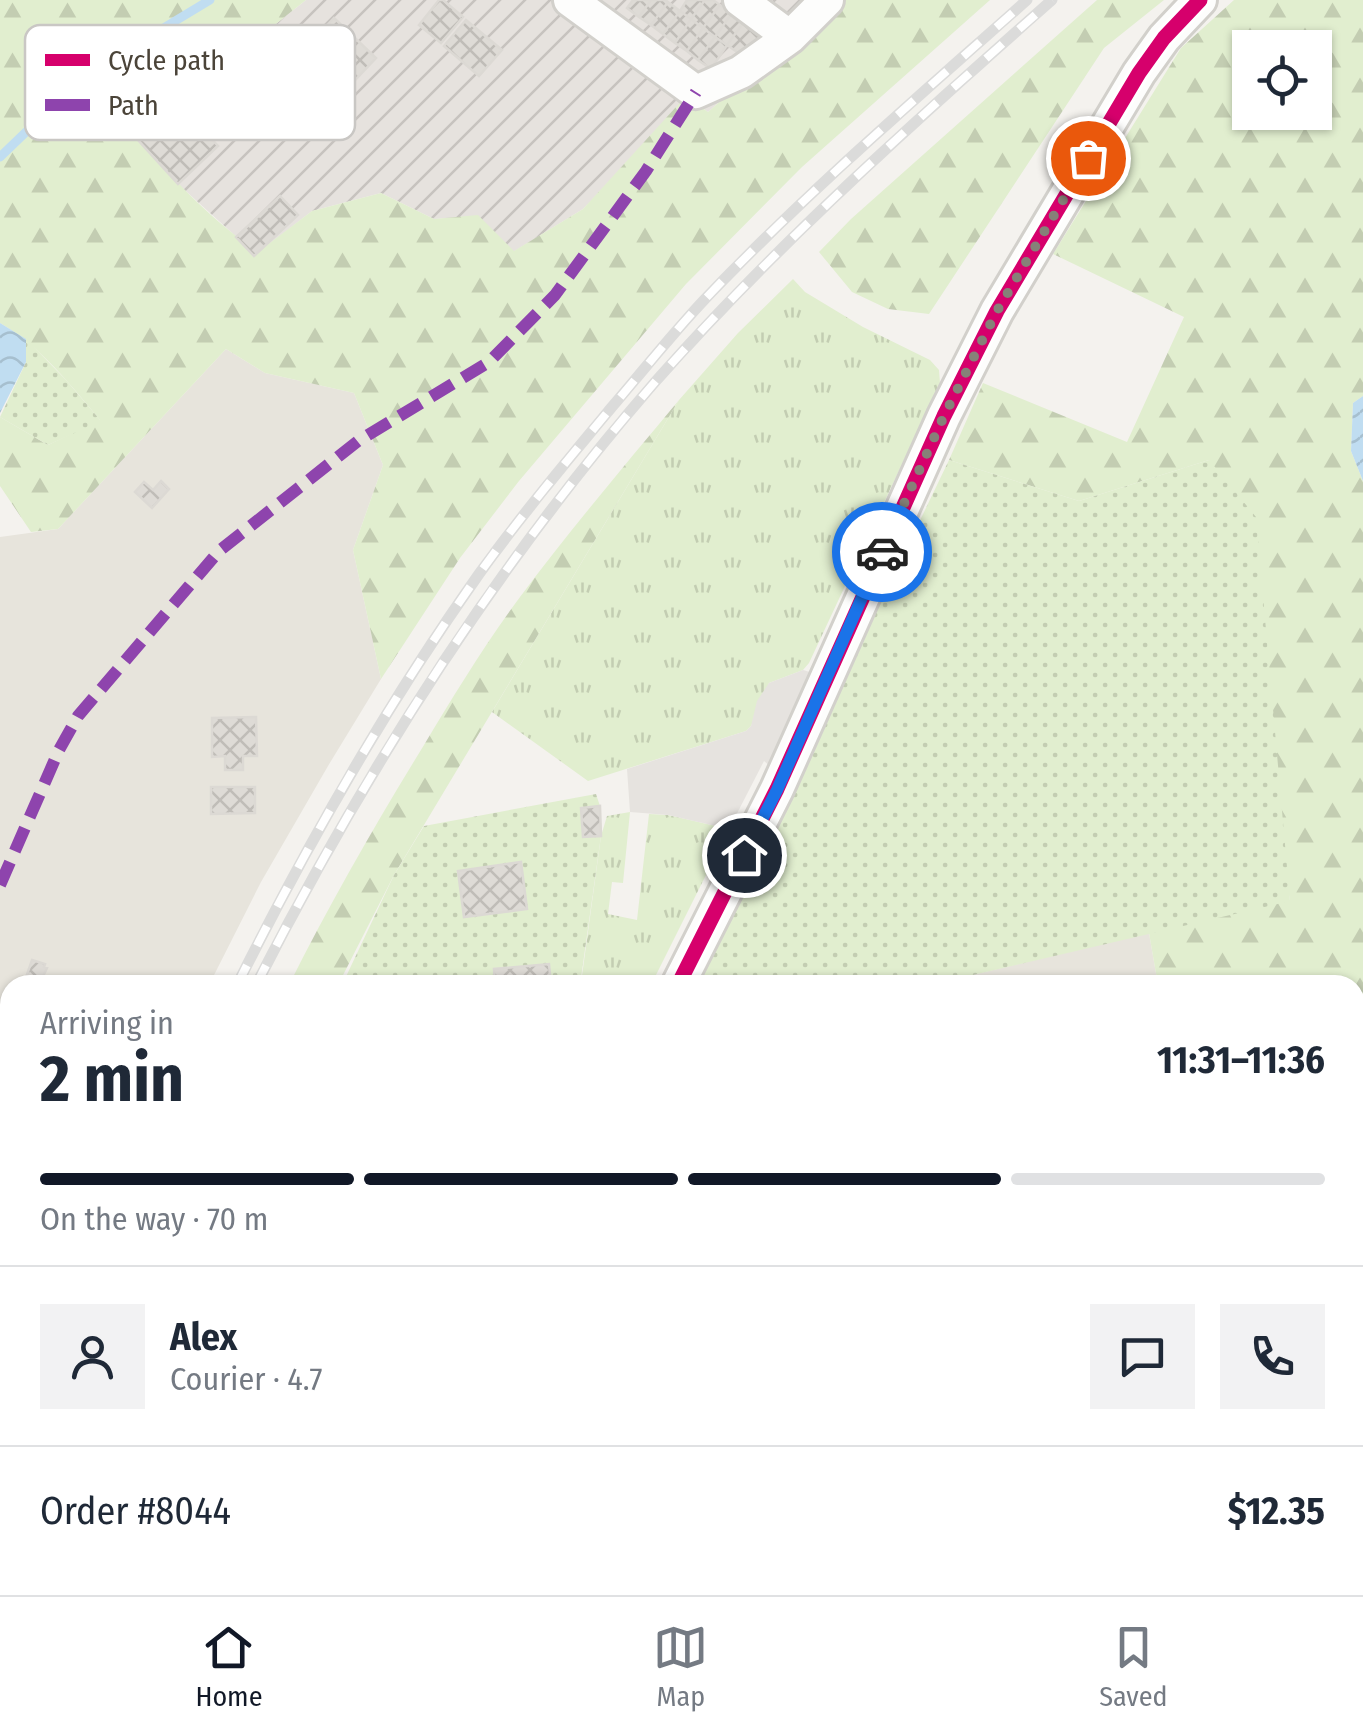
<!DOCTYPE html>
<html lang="en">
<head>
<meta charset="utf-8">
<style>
	:root { --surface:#fff; --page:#f2f2f3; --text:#1f2937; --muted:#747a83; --line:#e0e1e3; --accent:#111827 }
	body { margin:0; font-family:"Fira Sans Condensed",sans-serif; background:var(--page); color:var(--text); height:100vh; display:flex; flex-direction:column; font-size:38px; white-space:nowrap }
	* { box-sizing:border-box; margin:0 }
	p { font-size:32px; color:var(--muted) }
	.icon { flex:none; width:55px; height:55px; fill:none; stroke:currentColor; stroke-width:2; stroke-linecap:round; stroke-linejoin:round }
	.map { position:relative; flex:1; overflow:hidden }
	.details { position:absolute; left:0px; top:975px; width:1365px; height:620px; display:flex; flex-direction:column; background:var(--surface); border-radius:30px 30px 0 0; box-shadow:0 2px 8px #0004 }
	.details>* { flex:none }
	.buttons { position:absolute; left:1232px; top:30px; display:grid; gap:20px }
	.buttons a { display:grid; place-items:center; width:100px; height:100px; border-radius:0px; background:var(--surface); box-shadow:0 2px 8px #0004; font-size:50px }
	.pin { position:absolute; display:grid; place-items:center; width:85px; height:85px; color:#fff; margin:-42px; border:5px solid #fff; border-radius:50%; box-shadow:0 2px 10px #0007 }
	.courier { position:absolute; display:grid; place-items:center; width:100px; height:100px; margin:-50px; border:8px solid #1a73e8; border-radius:50%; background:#fff; color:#222; box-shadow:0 2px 12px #0007 }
	.head em { font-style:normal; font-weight:700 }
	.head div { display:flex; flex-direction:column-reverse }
	.head { display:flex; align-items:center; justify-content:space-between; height:170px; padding:0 40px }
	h1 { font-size:65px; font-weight:700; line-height:75px }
	.bar { display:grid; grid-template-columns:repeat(4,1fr); gap:15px 10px; align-content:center; height:120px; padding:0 40px }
	.bar i { height:12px; border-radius:8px; background:var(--line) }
	.bar .active { background:var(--accent) }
	.bar p { grid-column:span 4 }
	.line { display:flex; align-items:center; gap:25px; padding:0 40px; border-top:2px solid var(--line) }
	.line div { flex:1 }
	.round { display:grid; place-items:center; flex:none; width:105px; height:105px; border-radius:0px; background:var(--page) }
	.dock { display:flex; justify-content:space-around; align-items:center; height:140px; border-top:2px solid var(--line); background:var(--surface); font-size:28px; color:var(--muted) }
	.dock a { display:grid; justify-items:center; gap:5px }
	.dock .active { color:var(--accent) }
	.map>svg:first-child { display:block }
	.residential { fill:#e7e4dc }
	.industrial { fill:url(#industrial-furrows) }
	.grass { fill:url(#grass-tufts) }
	.forest { fill:url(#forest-firs); fill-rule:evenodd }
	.garden { fill:url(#garden-dots) }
	.parking { fill:#e6e3df }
	.water { fill:url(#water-waves) }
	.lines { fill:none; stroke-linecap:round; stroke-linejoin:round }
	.stream { stroke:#c0ddf1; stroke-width:9 }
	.building { fill:url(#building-cross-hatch); stroke:#dcd9d4; stroke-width:2.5 }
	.minor-casing { stroke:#d2d0cb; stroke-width:38 }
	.minor { stroke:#fdfdfc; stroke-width:32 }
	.rail-casing { stroke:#dbdbda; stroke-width:11 }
	.rail { stroke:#fff; stroke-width:8; stroke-dasharray:22; stroke-linecap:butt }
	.quiet { stroke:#8e44ad; stroke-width:12; stroke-dasharray:25 12; stroke-linecap:butt }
	.cycleway-casing { stroke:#fff; stroke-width:21 }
	.cycleway { stroke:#d6006c; stroke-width:15 }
	.done { stroke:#868178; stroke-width:10; stroke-dasharray:0 18 }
	.route { stroke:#1a73e8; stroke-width:12 }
	.key { fill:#fff; stroke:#c9c7c4; stroke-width:2.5 }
	.key-label { font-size:28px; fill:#4b4439 }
</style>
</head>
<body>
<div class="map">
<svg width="1363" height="1595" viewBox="0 0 1363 1595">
	<defs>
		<pattern id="industrial-furrows" width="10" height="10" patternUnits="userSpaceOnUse" patternTransform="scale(2.5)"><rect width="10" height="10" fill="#e6e2de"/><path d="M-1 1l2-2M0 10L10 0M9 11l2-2" fill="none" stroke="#c7c3bf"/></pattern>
		<pattern id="grass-tufts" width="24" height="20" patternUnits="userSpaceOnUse" patternTransform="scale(2.5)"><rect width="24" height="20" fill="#e1eecf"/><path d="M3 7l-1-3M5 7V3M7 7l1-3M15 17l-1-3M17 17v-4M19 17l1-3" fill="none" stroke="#c3cdb2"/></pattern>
		<pattern id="forest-firs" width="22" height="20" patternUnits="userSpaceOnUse" patternTransform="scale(2.5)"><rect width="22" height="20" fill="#e1eecf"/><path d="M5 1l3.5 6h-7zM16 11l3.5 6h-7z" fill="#c3cdb2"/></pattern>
		<pattern id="garden-dots" width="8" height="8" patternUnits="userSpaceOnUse" patternTransform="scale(2.5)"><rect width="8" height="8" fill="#e1eecf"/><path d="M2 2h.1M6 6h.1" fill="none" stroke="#c3cdb2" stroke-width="1.8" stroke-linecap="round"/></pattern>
		<pattern id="water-waves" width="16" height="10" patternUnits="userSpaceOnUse" patternTransform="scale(2.5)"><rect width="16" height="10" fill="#c0ddf1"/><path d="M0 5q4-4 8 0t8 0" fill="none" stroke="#a6bfcf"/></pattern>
		<pattern id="building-cross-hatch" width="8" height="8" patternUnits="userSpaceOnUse" patternTransform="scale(2.5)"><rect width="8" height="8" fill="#dedbd6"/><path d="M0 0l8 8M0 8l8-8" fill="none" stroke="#c0bdb8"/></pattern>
	</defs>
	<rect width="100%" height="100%" fill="#f4f2ee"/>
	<path class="residential" d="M226,349L265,373L354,393L383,465L353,550L381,679L328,766L261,882L209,985H10V1289L0,1280V537L58,529Z
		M1149,933L1158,985H930Z
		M485,1585H1193L1194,1595H442Z"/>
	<path class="industrial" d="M306,0H835L708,112L690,99L583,209L513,252L478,216L434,219L381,193L312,211L258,253L242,242L178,184L128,129L164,95L229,61Z"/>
	<path class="grass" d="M793,279L805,292L863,327L930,360L939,370L940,383L809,663L803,670L769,683L751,726L746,731L588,781L492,712L679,400L738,333Z
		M630,812L623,883L612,882L608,914L637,920L649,814L668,815L729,829L651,985L581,983L601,836L607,816Z
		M42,1585H403L399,1595H37Z"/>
	<path class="forest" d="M0,0H306L229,61L164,95L128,129C168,173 208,218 258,252L312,211L381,193L434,219L478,215L514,251L583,209L686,96L708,112L835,0H990L802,167L686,284L519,481L460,558L381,679L353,550L383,465L354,393L265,373L226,349L58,529L31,532L0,486V417L48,445L100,420C69,383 42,348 0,323Z
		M1097,0H1164L1104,48L929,314L888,309L852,292L819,252L851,219Z
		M1234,0H1363V396L1353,403L1351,451L1363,481V1595H1194L1193,1585H1355V985H1158L1149,933L1290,900L1209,460L1079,501L949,460L983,383L1127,442L1184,317L1053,254L1181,48ZM1250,48H1315V112H1250Z
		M679,400L394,875L338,985H289C330,903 376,823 424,745C454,695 485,644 520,597C570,530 625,465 679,400Z
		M0,1280L10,1289V1389L0,1410Z
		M10,1552V1585H42L37,1595H0V1572Z"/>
	<path class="garden" d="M26,339L66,380L101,421L48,445L0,417L26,362Z
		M949,460L1079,501L1209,460L1256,517L1290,901L930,985H697Z
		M596,794L600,806L601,836L580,985H342L394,875L424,826Z"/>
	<path class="parking" d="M803,670L827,677L770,766L764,761L729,829L668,815L630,812L627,769L746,731L751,726L757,701L769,683Z"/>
	<path class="water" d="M0,323L26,339V362L0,413Z
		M1363,396V481L1351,451L1353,403Z"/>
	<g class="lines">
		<path class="stream" d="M0,157L84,76L210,0"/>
	</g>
	<path class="building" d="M439,0H443L463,17L441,43L419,25Z
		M633,0H651L639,17L627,8Z
		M651,0H665L668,2L651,25L639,17Z
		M687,0H705L691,19L680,11Z
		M705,0H713L720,5L703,28L691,19Z
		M668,2L680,11L663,34L651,25Z
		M720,5L732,13L715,37L703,28Z
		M680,11L691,19L675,43L663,34Z
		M732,13L744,22L727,45L715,37Z
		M334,18L376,58L321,116L279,77Z
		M691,19L703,28L687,51L675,43Z
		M466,20L502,50L479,76L444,46Z
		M744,22L764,37L740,54L727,45Z
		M703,28L715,37L698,60L687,51Z
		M715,37L727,45L711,69L698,60Z
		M164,95L177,109L181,106L218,146L178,184L128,129Z
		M280,196L298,215L254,256L236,237Z
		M161,481L169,489L152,508L135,492L144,482L153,490Z
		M256,717L257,756H243V770H225V756L212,757V718Z
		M211,787H255V813L211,814Z
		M600,806L601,836L583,837L581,808Z
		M521,862L527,909L464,917L458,871Z
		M32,960L45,964L44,967L47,968L39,985L24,983Z
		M549,964L551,985H495L494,969Z
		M0,1240L10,1244V1253L5,1266L0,1264Z
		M678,1585H728L730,1595H693L692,1591L679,1593Z
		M858,1585H900L906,1595H851L848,1591Z
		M978,1585H998L1005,1595H967L966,1593Z"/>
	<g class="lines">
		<g class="minor-casing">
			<path id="minor" d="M570,0L696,92L741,72L790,37L827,0
				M740,0L790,37
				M678,985L777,789L944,416L997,311L1139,73L1164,38L1200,0
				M415,1595L419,1585
				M782,1595L784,1585"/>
		</g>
		<use href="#minor" class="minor"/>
		<g class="rail-casing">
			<path id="rail" d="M237,985C308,843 387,704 479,574C520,517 566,462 611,408C642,372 672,334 705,299C806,193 917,98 1027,0
				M256,985C366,769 496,565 655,382C777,244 914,122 1052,0
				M0,1465L10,1445
				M0,1508L10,1487"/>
		</g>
		<use href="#rail" class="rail"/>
		<path class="quiet" d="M0,885L59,750L78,716L219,551L358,441L489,362L555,295L646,171L696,92"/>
		<g class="cycleway-casing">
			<path id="cycleway" d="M678,985L777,789L944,416L997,311L1139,73L1164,38L1200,0"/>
		</g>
		<use href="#cycleway" class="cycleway"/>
	</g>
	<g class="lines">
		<path class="done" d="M882,552L944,416L997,311L1088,158"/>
		<path class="route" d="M744,855L777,790L882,552"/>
	</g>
	<rect x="25" y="25" width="330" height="115" rx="15" class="key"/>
	<rect x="45" y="54" width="45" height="12" fill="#d6006c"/>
	<rect x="45" y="99" width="45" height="12" fill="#8e44ad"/>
	<g class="key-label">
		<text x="108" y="70">Cycle path</text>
		<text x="108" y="115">Path</text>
	</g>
</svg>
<div class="buttons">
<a><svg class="icon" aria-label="locate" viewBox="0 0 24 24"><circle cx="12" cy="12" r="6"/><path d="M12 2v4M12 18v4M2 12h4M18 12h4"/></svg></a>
</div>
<div class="pin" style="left:1088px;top:158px;background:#ea580c"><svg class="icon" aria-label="bag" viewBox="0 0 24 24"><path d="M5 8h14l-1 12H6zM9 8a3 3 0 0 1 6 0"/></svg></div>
<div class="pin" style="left:744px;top:855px;background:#1f2937"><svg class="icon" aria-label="home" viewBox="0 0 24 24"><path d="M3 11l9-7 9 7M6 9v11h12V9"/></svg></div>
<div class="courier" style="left:882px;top:552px"><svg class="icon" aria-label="car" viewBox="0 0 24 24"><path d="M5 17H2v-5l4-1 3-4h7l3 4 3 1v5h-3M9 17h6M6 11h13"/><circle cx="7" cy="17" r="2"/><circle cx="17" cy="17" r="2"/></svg></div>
<section class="details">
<div class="head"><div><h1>2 min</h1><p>Arriving in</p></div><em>11:31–11:36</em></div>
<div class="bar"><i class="active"></i><i class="active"></i><i class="active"></i><i></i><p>On the way · 70 m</p></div>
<div class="line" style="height:180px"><a class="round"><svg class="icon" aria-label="person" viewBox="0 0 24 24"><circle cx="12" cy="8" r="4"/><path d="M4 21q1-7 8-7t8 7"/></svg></a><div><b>Alex</b><p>Courier · 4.7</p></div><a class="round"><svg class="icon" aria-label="chat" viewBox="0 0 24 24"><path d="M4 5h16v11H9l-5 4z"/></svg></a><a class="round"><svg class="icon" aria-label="phone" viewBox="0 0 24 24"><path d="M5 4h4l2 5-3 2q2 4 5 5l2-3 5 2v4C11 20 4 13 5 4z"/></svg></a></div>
<div class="line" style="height:130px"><div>Order #8044</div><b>$12.35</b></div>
</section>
</div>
<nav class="dock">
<a class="active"><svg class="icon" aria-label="home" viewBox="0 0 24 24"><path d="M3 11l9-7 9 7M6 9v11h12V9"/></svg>Home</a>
<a><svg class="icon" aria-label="map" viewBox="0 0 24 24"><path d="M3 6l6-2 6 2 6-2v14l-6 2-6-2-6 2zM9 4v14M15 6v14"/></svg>Map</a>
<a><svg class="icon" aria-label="saved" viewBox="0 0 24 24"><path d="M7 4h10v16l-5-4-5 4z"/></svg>Saved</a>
</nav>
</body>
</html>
